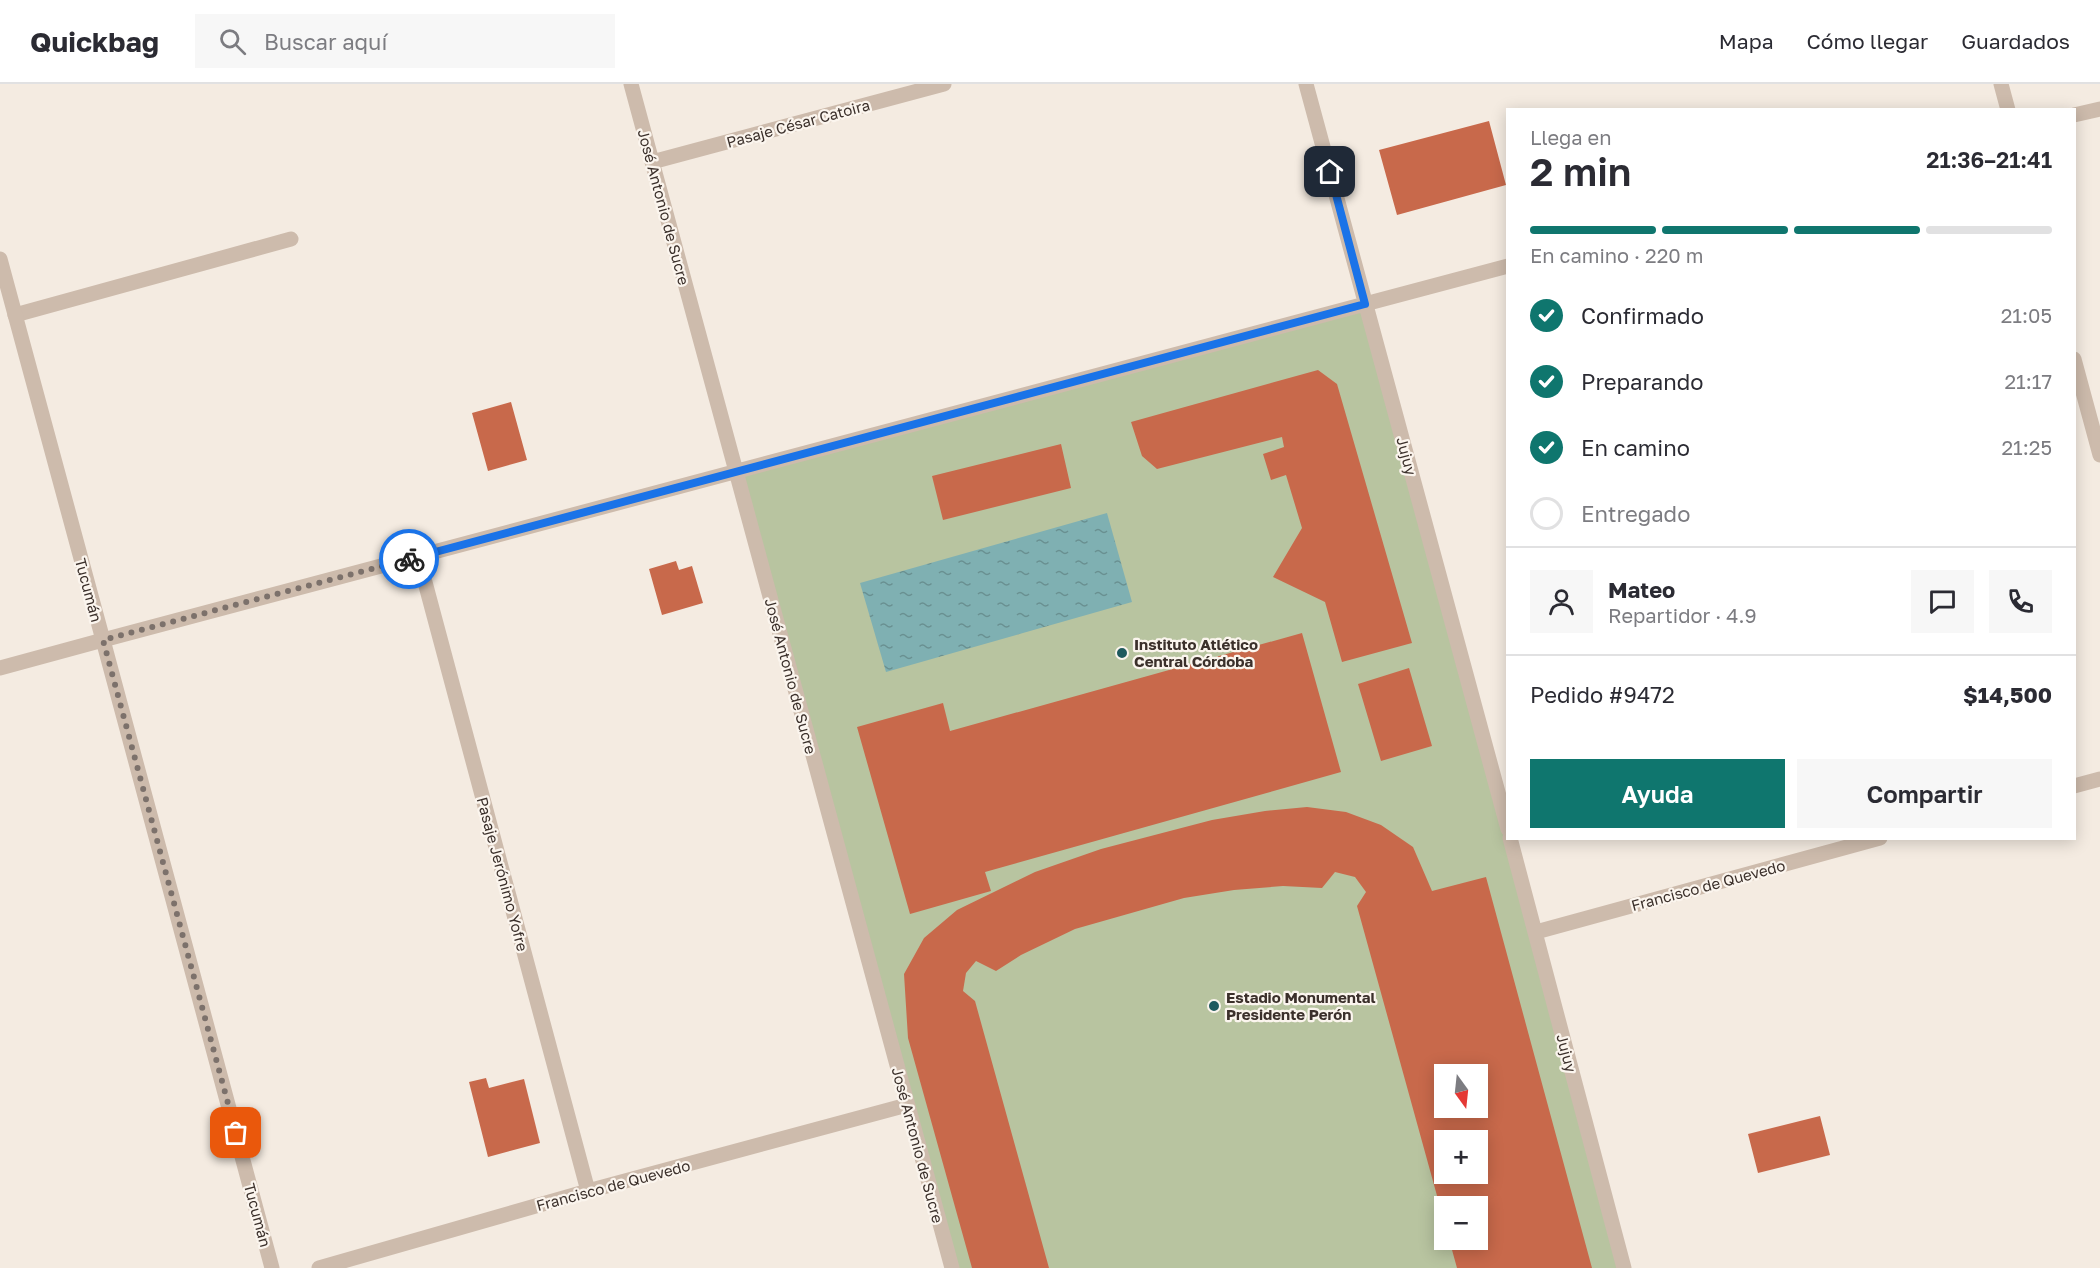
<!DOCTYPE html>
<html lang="es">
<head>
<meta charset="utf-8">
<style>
	:root { --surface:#fff; --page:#f7f7f7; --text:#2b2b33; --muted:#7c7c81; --line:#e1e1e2; --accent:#0f766e }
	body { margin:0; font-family:"Golos Text",sans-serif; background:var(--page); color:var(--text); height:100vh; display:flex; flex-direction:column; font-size:22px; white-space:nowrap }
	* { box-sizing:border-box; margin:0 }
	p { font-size:20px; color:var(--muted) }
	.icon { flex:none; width:33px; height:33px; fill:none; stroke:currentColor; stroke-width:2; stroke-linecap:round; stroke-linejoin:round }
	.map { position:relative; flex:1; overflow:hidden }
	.panel { position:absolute; left:1506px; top:24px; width:570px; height:732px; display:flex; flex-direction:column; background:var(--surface); border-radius:0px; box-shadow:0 3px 15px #0003 }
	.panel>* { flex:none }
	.needle { width:39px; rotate:165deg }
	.fabs { position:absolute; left:1434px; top:980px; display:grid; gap:12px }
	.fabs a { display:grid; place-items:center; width:54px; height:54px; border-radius:0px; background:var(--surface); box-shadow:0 3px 15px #0003; font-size:30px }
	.pin { position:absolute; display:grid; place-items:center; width:51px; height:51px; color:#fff; margin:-26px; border-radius:12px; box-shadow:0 3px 9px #0006 }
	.courier { position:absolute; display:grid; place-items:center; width:60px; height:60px; margin:-30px; border:4px solid #1a73e8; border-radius:50%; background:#fff; color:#222; box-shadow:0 2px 8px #0007 }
	.head em { font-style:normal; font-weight:600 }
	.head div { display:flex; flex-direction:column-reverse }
	.head { display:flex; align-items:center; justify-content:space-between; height:102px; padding:0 24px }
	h1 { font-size:39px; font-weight:600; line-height:45px }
	.bar { display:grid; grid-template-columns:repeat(4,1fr); gap:9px 6px; align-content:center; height:72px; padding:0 24px }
	.bar i { height:8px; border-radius:4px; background:var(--line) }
	.bar .selected { background:var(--accent) }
	.bar p { grid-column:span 4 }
	.line { display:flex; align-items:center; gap:15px; padding:0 24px; border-top:2px solid var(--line) }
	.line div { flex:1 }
	.round { display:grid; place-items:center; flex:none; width:63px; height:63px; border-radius:0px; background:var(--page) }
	ol { padding:0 24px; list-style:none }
	li { display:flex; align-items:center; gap:18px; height:66px }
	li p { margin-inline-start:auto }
	li .icon { padding:6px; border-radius:50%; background:var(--accent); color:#fff; stroke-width:4 }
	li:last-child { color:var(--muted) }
	li i { width:33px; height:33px; border:3px solid var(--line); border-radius:50% }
	.primary-button { display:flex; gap:12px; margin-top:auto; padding:12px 24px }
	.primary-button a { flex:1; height:69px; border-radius:0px; background:var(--accent); color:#fff; font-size:24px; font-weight:600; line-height:69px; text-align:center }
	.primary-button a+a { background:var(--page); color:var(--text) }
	header { display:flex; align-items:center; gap:36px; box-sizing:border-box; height:84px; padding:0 30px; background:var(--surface); border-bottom:2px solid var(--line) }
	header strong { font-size:28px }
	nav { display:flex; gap:33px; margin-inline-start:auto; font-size:21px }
	.search { width:420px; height:54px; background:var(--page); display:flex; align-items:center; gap:15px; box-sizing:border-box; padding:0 21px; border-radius:0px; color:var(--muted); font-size:22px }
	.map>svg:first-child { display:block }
	.green { fill:#b8c4a0; fill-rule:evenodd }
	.water { fill:url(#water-ripples) }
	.building { fill:#c8694b; fill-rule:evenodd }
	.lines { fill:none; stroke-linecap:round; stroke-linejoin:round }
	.minor { stroke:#cdbbac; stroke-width:15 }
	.tertiary { stroke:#cdbbac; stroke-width:15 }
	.done { stroke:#7c716b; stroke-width:6; stroke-dasharray:0 10.8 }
	.route { stroke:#1a73e8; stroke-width:8 }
	.poi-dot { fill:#1f5a5e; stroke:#fbf5ee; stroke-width:2 }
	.labels { text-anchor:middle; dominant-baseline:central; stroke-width:4.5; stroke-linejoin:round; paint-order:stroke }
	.street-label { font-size:15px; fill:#3b302b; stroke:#fbf5ee }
	.poi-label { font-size:15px; font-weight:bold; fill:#3b302b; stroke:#fbf5ee; text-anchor:start }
</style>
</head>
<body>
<header>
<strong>Quickbag</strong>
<div class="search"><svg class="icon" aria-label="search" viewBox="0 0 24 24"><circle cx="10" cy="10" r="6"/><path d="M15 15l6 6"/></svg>Buscar aquí</div>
<nav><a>Mapa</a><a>Cómo llegar</a><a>Guardados</a></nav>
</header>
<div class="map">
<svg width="2100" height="1184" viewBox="0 0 2100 1184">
	<defs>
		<pattern id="water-ripples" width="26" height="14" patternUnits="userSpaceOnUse" patternTransform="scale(1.5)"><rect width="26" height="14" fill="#7fb0b2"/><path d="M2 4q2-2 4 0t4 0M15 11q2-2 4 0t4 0" fill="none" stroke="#699091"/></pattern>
	</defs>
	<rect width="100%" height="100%" fill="#f4ebe1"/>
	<path class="green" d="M1365,220L1624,1184H952L736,388ZM1444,990H1478V1023H1444ZM1444,1056H1478V1089H1444ZM1444,1122H1478V1155H1444Z"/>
	<path class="water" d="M1107,429L1132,518L886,588L860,499Z"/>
	<path class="building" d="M1489,37L1506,101L1397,131L1379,66Z
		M1318,286L1337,300L1412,559L1342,578L1325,518L1273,493L1302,444L1286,391L1271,396L1263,370L1284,363L1282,353L1157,385L1142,372L1131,338Z
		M511,318L527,376L488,387L472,329Z
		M1061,360L1071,404L943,436L932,392Z
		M676,477L679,486L692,482L703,519L662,531L649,485Z
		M1302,549L1341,688L985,788L991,807L910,830L857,643L943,619L950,647Z
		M1409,584L1432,662L1381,677L1358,600Z
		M1307,723L1346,728L1381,741L1413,763L1432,807L1486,793L1592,1184H1457L1449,1155H1478V1122H1444V1137L1357,822L1366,808L1355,793L1335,788L1322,804L1283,802L1234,806L1184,814L1075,845L1021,871L996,887L976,877L966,889L963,907L975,917L1049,1184H972L908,954L904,890L924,854L957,826L1035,788L1101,765L1212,736L1265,727ZM1444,990H1478V1023H1444ZM1444,1056H1478V1089H1444Z
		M486,994L489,1004L524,995L540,1059L488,1073L469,998Z
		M1820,1032L1830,1071L1758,1089L1748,1050Z"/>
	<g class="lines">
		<path class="minor" d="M631,0L952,1184
			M1306,0L1508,745
			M2001,0L2008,26
			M2074,31L2100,25
			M652,78L944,0
			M15,231L291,155
			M2074,275L2100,371
			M418,472L588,1107
			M2074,702L2100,695
			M1510,754L1624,1184
			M1536,848L1880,754
			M272,1184L103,556L1508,182
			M319,1184L588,1107L907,1021"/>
		<path class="tertiary" d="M0,175L103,556L0,584"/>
	</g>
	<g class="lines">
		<path class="done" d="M236,1049L103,556L409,475"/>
		<path class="route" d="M409,475L1365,220L1330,88"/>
	</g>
	<g class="poi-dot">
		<circle cx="1122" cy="569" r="6"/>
		<circle cx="1214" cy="922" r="6"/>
	</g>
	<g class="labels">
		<g class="street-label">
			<text transform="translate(798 39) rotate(-15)">Pasaje César Catoira</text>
			<text transform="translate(664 123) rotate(75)">José Antonio de Sucre</text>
			<text transform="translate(1407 372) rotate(75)">Jujuy</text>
			<text transform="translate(89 506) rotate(75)">Tucumán</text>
			<text transform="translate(791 592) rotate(75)">José Antonio de Sucre</text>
			<text transform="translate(503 790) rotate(75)">Pasaje Jerónimo Yofre</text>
			<text transform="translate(1708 801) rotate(-15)">Francisco de Quevedo</text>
			<text transform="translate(1567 969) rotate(75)">Jujuy</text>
			<text transform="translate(918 1061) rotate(75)">José Antonio de Sucre</text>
			<text transform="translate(613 1101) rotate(-15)">Francisco de Quevedo</text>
			<text transform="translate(258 1131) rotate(75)">Tucumán</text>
		</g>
		<g class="poi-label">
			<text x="1134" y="560">Instituto Atlético<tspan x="1134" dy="17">Central Córdoba</tspan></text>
			<text x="1226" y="913">Estadio Monumental<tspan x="1226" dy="17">Presidente Perón</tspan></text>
		</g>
	</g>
</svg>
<div class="fabs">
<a><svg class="needle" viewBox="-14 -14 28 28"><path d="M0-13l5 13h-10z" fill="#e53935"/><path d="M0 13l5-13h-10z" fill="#7c7c81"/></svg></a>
<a>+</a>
<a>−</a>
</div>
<div class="pin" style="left:236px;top:1049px;background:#ea580c"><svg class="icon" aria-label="bag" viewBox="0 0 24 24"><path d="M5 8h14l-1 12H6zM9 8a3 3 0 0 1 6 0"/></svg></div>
<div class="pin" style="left:1330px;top:88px;background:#1f2937"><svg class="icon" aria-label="home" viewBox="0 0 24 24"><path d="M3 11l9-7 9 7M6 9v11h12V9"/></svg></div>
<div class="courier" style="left:409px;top:475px"><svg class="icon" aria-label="bike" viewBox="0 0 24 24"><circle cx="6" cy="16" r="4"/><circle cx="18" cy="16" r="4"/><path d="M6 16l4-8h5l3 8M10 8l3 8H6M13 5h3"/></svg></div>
<section class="panel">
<div class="head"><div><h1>2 min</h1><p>Llega en</p></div><em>21:36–21:41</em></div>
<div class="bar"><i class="selected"></i><i class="selected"></i><i class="selected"></i><i></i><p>En camino · 220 m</p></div>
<ol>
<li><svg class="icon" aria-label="check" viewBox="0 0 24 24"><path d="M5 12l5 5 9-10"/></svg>Confirmado<p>21:05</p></li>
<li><svg class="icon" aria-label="check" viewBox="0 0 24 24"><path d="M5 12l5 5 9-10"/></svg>Preparando<p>21:17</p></li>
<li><svg class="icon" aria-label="check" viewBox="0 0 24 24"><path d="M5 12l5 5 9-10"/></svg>En camino<p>21:25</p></li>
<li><i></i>Entregado</li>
</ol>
<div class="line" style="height:108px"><a class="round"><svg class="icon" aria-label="person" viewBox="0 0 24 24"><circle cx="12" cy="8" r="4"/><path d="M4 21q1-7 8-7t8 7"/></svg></a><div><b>Mateo</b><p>Repartidor · 4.9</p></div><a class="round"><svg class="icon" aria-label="chat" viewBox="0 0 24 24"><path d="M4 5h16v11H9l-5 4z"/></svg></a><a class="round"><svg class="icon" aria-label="phone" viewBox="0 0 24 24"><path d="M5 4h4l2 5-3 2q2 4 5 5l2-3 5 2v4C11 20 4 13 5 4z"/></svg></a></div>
<div class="line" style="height:78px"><div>Pedido #9472</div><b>$14,500</b></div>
<div class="primary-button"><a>Ayuda</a><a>Compartir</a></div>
</section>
</div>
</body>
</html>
